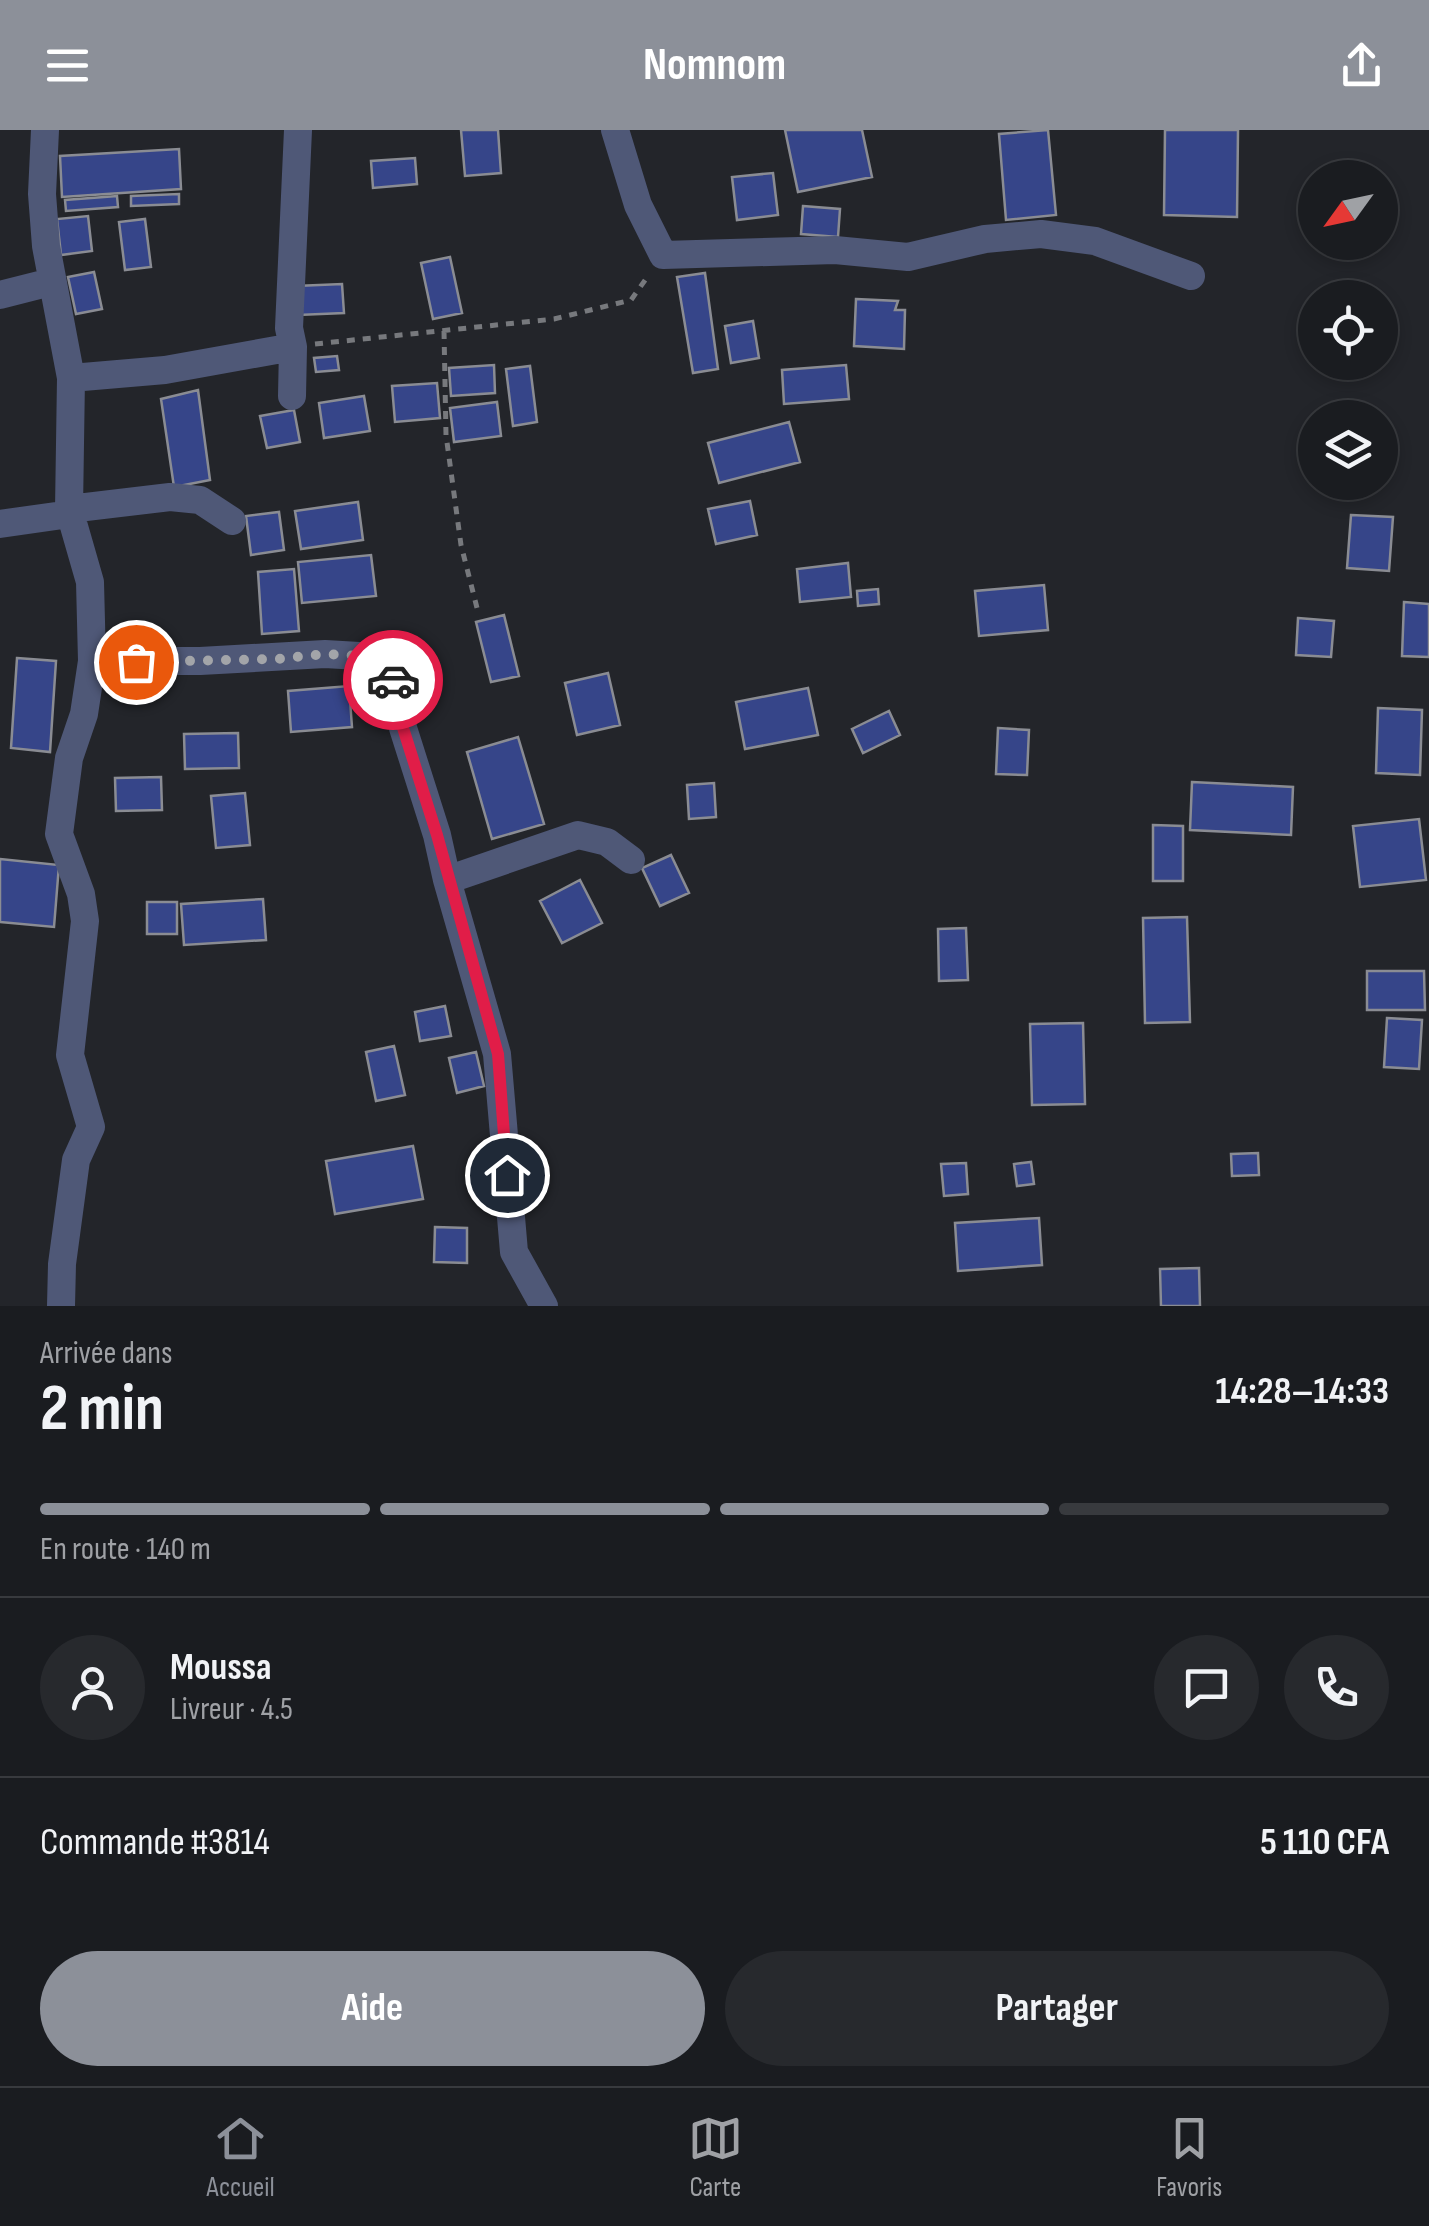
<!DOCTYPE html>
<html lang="fr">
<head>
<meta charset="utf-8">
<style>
	:root { --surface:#1a1c20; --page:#27292d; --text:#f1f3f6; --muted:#9fa1a5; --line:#383a3e; --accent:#8c9099 }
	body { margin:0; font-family:"Sofia Sans Condensed",sans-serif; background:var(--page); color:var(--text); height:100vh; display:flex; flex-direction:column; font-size:38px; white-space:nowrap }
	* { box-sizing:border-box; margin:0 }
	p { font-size:32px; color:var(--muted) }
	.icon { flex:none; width:55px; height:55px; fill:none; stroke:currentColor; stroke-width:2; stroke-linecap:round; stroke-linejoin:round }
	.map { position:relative; height:1176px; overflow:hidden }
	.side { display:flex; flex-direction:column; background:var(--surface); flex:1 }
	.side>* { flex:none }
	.needle { width:65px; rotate:237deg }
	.tools { position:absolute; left:1298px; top:30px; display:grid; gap:20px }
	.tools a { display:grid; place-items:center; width:100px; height:100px; border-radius:50%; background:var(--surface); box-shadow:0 5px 15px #0003,0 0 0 2px var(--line); font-size:50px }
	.pin { position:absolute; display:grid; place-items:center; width:85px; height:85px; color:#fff; margin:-42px; border:5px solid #fff; border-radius:50%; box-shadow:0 2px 10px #0007 }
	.courier { position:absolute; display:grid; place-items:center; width:100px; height:100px; margin:-50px; border:8px solid #e11d48; border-radius:50%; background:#fff; color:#222; box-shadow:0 2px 12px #0007 }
	.overview em { font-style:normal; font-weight:700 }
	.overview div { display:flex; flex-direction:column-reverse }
	.overview { display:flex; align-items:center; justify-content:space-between; height:170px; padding:0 40px }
	h1 { font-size:65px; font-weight:700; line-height:75px }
	.bar { display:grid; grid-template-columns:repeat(4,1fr); gap:15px 10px; align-content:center; height:120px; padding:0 40px }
	.bar i { height:12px; border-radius:8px; background:var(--line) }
	.bar .on { background:var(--accent) }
	.bar p { grid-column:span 4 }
	.line { display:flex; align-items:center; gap:25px; padding:0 40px; border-top:2px solid var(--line) }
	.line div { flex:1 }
	.round { display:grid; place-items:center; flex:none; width:105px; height:105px; border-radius:52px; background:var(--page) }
	.button { display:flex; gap:20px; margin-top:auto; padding:20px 40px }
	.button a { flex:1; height:115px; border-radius:60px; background:var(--accent); color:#fff; font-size:40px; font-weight:700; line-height:115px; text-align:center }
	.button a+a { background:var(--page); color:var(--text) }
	header { display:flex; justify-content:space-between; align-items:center; height:130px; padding:0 40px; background:var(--accent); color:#fff; font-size:45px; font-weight:700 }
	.dock { display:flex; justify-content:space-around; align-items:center; height:140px; border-top:2px solid var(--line); background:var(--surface); font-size:28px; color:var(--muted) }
	.dock a { display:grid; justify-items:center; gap:5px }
	.dock .on { color:var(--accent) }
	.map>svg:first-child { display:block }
	.building { fill:#364589; stroke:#8a8c93; stroke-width:2.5 }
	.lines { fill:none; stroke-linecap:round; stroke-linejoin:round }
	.path { stroke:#77797d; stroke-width:5; stroke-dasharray:8 8; stroke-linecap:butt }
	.minor { stroke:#4f5877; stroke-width:28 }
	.done { stroke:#a3a5a9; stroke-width:10; stroke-dasharray:0 18 }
	.route { stroke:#e11d48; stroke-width:12 }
</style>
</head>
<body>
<header><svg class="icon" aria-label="menu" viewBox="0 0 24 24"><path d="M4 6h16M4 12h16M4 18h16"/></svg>Nomnom<svg class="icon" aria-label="share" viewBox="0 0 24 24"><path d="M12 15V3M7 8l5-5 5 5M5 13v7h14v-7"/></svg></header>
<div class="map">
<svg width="1429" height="1176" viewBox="0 0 1429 1176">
	<rect width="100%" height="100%" fill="#23252a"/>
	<path class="building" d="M461,0H498L501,43L465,46Z
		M785,0H862L872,47L798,62Z
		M1048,0L1056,85L1006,90L999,4Z
		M1165,0H1238L1237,87L1164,85Z
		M179,19L181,59L62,67L60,26Z
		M415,28L417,54L373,58L371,31Z
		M773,43L778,85L737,90L732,47Z
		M179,64V74L131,76V66Z
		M117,66L118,77L66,81L65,70Z
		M803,76L840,79L838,107L801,104Z
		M88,86L92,121L61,125L57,89Z
		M145,89L151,137L125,140L119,92Z
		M450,127L462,183L433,189L421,133Z
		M94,142L102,179L76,184L68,147Z
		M705,143L718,239L693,243L677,147Z
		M342,154L344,183L298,185L296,156Z
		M856,169L898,171L895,180H905L904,219L854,216Z
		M753,191L759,228L731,233L725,196Z
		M337,226L339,240L316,242L314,228Z
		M494,235L495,263L451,266L449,238Z
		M846,235L849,269L784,274L782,240Z
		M530,236L537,292L513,296L506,239Z
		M437,253L440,288L395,292L392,256Z
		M198,260L210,350L174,357L161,269Z
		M364,266L370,301L324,308L319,273Z
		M497,272L501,306L454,312L450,278Z
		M294,280L300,312L267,318L260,286Z
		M789,292L800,332L719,353L708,313Z
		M750,371L757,405L716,414L708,379Z
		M358,372L363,410L301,419L295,381Z
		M279,382L284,420L251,425L246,386Z
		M1351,385L1393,387L1389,441L1347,438Z
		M371,425L376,466L302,473L298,432Z
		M848,433L851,467L800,472L797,439Z
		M294,439L299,501L262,504L258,442Z
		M1044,455L1048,500L979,506L975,461Z
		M878,459L879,474L858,476L857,461Z
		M1404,472L1429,474V527L1402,526Z
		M504,485L519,546L491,552L476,492Z
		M1298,488L1334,491L1331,527L1296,525Z
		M17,528L56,531L50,622L11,618Z
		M608,543L620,595L577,605L565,553Z
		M349,556L352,597L291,602L288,561Z
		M808,558L818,605L745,619L736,572Z
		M1378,578L1422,580L1420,645L1376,643Z
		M889,581L900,605L863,623L852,599Z
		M998,598L1029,600L1027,645L996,644Z
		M238,603L239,638L185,639L184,604Z
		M518,607L544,694L492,709L467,622Z
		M161,647L162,680L116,681L115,648Z
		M1192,652L1293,657L1291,705L1190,700Z
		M714,653L716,687L689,689L687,655Z
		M245,663L250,715L216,718L211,666Z
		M1419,689L1426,750L1360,757L1353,696Z
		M1153,695L1183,696V751H1153Z
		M671,725L689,763L660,776L642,738Z
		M0,729L59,735L54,797L0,792Z
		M580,750L602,793L562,813L540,771Z
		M263,769L266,810L184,815L181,774Z
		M147,772H177V804H147Z
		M1187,787L1190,892L1145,893L1143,788Z
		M966,798L968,850L939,851L938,799Z
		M1367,841H1424L1425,880H1367Z
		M445,876L451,906L420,911L415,882Z
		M1387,888L1422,890L1419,939L1384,937Z
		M1083,893L1085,974L1032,975L1030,894Z
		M394,916L405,965L376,971L366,922Z
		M476,922L484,956L457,963L449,928Z
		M413,1016L423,1069L335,1084L326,1031Z
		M1258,1023L1259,1045L1232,1046L1231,1024Z
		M1031,1032L1034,1054L1017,1056L1014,1034Z
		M966,1033L968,1064L944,1066L941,1034Z
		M1039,1088L1042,1135L958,1141L955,1093Z
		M435,1097L467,1098V1133L434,1132Z
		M1199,1138L1200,1176H1161L1160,1139Z"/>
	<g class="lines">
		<path class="path" d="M444,201L446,305L461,415L477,478
			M315,214L554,189L631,170L648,146"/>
		<path class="minor" d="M45,0L42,64L46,116L71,248L69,379L90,452L92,531L84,584L69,628L59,704L81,764L85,791L70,925L91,997L76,1030L62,1134L61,1176
			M615,0L638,75L663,125L835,120L908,127L985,109L1041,104L1095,111L1191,146
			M0,165L51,152
			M71,248L165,240L293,217
			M292,266L293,217L289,198L298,0
			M69,379L170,367L200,370L232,391
			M0,394L70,384
			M92,531H200L325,524L359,526L390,544L400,564L403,598L437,705L447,750L578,705L607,712L631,730
			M447,750L497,924L514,1122L544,1176"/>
	</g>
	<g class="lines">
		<path class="done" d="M136,532L277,529L325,524L359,526L390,544L393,550"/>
		<path class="route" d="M393,550L400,564L403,598L437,705L498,924L507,1045"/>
	</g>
</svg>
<div class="tools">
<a><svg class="needle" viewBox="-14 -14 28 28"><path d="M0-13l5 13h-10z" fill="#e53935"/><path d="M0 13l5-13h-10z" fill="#9fa1a5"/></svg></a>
<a><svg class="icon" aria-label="locate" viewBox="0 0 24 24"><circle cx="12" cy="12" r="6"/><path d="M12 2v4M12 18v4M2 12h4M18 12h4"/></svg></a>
<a><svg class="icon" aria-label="layers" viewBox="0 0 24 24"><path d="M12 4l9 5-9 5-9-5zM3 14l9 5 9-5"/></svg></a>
</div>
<div class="pin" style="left:136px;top:532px;background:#ea580c"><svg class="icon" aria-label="bag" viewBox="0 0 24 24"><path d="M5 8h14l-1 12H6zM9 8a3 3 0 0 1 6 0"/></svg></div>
<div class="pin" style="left:507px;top:1045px;background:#1f2937"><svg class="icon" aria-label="home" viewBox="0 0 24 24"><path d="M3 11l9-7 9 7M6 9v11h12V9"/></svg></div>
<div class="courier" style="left:393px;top:550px"><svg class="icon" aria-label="car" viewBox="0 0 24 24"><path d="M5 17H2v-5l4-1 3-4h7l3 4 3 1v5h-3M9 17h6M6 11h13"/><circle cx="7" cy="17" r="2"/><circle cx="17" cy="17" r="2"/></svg></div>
</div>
<section class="side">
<div class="overview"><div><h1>2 min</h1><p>Arrivée dans</p></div><em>14:28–14:33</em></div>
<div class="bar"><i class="on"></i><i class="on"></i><i class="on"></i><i></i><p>En route · 140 m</p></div>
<div class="line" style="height:180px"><a class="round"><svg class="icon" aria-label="person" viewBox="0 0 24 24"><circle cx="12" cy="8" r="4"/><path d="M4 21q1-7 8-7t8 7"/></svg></a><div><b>Moussa</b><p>Livreur · 4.5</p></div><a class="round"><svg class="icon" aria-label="chat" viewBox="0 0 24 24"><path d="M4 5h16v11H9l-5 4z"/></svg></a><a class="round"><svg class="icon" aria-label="phone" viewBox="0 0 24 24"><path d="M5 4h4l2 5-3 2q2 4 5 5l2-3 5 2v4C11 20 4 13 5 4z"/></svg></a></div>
<div class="line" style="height:130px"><div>Commande #3814</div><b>5 110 CFA</b></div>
<div class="button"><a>Aide</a><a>Partager</a></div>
</section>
<nav class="dock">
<a class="on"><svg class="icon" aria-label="home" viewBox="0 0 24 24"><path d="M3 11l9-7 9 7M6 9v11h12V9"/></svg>Accueil</a>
<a><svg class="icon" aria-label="map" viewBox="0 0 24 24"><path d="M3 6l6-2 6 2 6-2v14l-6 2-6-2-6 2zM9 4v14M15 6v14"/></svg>Carte</a>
<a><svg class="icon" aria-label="saved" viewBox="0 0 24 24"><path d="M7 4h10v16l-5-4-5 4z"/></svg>Favoris</a>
</nav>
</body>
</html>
